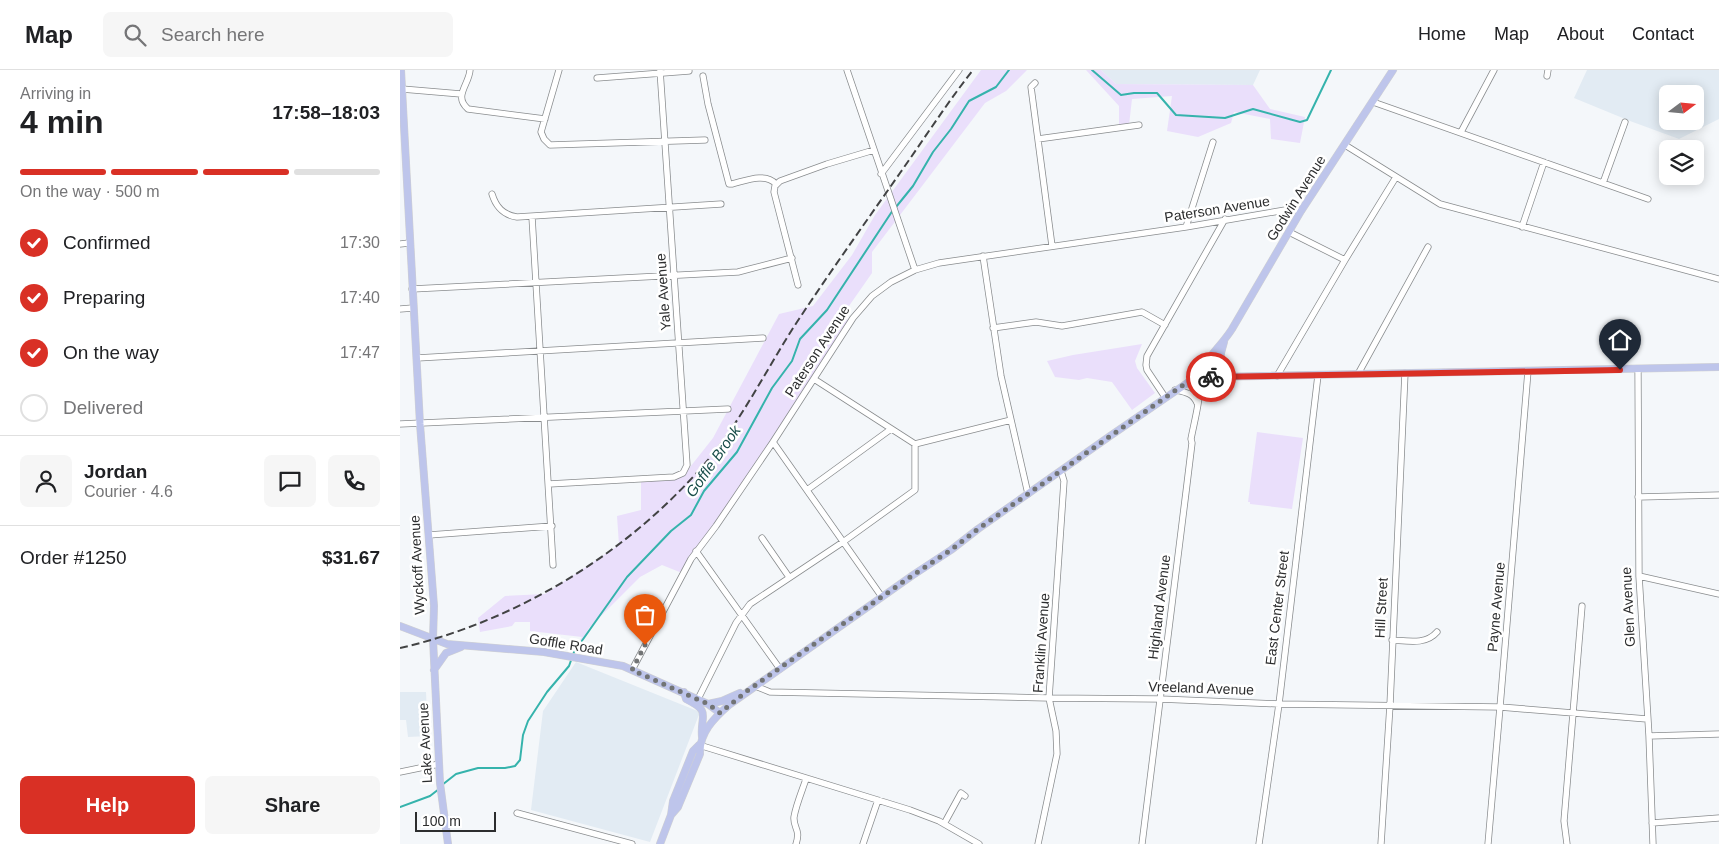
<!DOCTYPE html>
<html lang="en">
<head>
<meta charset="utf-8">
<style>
	:root { --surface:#fff; --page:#f6f6f6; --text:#202124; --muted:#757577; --line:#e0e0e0; --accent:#d93025 }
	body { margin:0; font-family:Arial,sans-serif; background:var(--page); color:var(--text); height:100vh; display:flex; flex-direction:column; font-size:19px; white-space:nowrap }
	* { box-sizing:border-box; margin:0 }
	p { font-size:16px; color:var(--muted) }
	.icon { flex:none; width:28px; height:28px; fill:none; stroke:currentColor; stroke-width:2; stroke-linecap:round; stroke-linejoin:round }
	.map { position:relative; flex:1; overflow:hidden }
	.side { display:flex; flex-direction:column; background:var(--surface); width:400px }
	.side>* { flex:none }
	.needle { width:32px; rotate:74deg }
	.fabs { position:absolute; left:1259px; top:15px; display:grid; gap:10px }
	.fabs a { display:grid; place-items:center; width:45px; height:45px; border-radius:8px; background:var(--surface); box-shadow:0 2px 12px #0003; font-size:25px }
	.scale { position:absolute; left:15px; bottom:12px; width:81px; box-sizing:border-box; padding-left:5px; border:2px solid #2c2d2e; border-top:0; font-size:14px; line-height:18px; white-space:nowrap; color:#2c2d2e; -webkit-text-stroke:4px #fff; paint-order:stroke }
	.pin { position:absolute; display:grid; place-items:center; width:42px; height:42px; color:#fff; margin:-51px -21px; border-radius:50% 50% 50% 0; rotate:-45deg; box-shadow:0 0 5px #0007 }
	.pin .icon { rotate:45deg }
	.courier { position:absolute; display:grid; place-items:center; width:50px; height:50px; margin:-25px; border:4px solid #d93025; border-radius:50%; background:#fff; color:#222; box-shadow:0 1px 6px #0007 }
	.headline em { font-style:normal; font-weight:700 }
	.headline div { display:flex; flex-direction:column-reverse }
	.headline { display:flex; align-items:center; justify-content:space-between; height:85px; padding:0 20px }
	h1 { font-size:32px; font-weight:700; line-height:38px }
	.bar { display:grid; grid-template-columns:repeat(4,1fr); gap:8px 5px; align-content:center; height:60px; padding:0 20px }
	.bar i { height:6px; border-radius:4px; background:var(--line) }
	.bar .selected { background:var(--accent) }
	.bar p { grid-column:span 4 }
	.line { display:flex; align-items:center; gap:12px; padding:0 20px; border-top:1px solid var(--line) }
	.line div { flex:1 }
	.round { display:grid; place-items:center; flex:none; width:52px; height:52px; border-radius:8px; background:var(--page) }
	ol { padding:0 20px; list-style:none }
	li { display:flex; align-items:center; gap:15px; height:55px }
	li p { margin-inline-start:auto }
	li .icon { padding:5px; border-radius:50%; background:var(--accent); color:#fff; stroke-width:4 }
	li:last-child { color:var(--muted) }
	li i { width:28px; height:28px; border:2px solid var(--line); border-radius:50% }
	.button { display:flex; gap:10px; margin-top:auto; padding:10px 20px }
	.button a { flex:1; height:58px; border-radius:8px; background:var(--accent); color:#fff; font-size:20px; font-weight:700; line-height:58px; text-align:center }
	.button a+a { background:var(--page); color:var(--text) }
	header { display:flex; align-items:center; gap:30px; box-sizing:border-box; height:70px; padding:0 25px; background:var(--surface); border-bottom:1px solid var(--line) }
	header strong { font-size:24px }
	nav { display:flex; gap:28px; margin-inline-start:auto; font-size:18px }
	.search { width:350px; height:45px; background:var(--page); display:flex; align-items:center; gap:12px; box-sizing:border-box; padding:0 18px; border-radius:8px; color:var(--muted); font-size:19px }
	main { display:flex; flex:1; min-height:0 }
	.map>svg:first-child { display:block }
	.built { fill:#e2ebf3; fill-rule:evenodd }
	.green { fill:#eadffb }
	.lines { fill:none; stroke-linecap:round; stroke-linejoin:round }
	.stream { stroke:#35b3ac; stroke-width:2 }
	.minor-casing { stroke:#898c8e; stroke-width:7 }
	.major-casing { stroke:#d1d1d1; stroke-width:8 }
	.minor { stroke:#fff; stroke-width:5.5 }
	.major { stroke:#bec5eb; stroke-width:7 }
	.rail { stroke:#424344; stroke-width:2; stroke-dasharray:8 4; stroke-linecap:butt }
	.done { stroke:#727475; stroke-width:5; stroke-dasharray:0 9 }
	.route { stroke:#d93025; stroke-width:6 }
	.labels { text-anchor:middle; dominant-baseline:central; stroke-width:5; stroke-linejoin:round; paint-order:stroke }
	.street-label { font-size:14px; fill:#2c2d2e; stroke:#fff }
	.water-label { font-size:15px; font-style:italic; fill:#184d49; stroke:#fff }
</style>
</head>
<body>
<header>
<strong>Map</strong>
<div class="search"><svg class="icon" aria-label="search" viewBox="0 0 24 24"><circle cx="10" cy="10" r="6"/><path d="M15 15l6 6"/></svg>Search here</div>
<nav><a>Home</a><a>Map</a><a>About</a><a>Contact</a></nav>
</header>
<main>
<section class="side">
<div class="headline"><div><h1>4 min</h1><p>Arriving in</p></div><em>17:58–18:03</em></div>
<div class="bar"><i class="selected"></i><i class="selected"></i><i class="selected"></i><i></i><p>On the way · 500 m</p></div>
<ol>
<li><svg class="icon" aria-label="check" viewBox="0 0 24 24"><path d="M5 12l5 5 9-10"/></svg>Confirmed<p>17:30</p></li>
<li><svg class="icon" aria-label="check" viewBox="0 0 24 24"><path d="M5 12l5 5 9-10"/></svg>Preparing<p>17:40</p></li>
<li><svg class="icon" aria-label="check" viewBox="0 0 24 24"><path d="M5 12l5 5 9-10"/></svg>On the way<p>17:47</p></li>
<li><i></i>Delivered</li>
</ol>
<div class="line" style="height:90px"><a class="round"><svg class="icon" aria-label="person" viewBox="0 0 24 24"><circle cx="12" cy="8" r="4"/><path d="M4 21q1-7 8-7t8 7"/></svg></a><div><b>Jordan</b><p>Courier · 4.6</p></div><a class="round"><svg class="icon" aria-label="chat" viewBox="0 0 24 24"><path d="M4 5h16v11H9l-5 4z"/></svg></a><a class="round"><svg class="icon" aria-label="phone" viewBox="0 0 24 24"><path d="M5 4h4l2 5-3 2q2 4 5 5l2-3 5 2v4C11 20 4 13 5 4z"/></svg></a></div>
<div class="line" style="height:65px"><div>Order #1250</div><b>$31.67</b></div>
<div class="button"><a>Help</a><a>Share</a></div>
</section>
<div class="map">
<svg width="1319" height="774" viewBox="0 0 1319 774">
	<rect width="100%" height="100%" fill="#f4f7fa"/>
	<path class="built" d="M701,0H860L853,15L716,14Z
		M1187,0H1319V49L1279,69L1230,51L1174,28ZM1268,24H1295V51H1268Z
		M176,592L300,642L250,772L131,740L143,641Z
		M0,622H26L28,666L8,667L6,650H0Z"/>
	<path class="green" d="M581,0H627L606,21L585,33L472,182V203L442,246L451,252L282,503L262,495L240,507L189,558L179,576H176L182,567L130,561V552H115L112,556L80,562L78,548L105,526L145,524L219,475L217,446L241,440V408L283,406L313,368L379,244L413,236L452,185L475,145Z
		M686,0H701L716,14L853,15L870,39L905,47L900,73L871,69L870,49L834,42L831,53L798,67L767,61L772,26L732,29L729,55L719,56V36Z
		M742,274L735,291L737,298L755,323L732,340L712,312L687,308L679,310L655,307L647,291L673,285Z
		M857,362L903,368L892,439L850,434V432H848Z"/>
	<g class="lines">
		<path class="stream" d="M692,0L721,25L734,23H757L776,45L825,48L853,39L900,52L907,50L931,0
			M496,137L513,116L533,82L551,59L569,31L596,17L609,0
			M42,715L56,704L78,698H105L115,696L120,690L123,665L128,651L147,622L169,596L174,582L227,507L271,461L291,445L304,421L337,382L372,318L392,291L400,269L427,240L493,140
			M0,737L30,726L39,719"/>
		<g class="minor-casing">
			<path id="minor" d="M70,0C69,15 53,26 68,39L145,49
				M159,0L141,62L144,69L150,75L305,70
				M447,0L515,200
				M303,6L308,34L329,114H332C345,111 365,102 376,114
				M1147,6L1148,0
				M197,8L289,1
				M635,13L631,17L652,176
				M2,19L61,24
				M973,32L1248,129
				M1061,62L1094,0
				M638,69L739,55
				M945,75L1040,134L1319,209
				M481,104L559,0
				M1203,113L1225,52
				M92,124C96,137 103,145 117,147L321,134
				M132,147L153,495
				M786,157L813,72
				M1122,157L1144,92
				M889,162L945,190
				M0,174L9,173
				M583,186L601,306L628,424
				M398,215L374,122L375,116L380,111L427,94L474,80
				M12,219L338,202L392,188
				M0,239L13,238
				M593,258L636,252L662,256L742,242L765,255
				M17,288L363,268
				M1238,299L1239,506L1249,666L1253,774
				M958,304L1028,177
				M877,306L945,190L996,107
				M414,309L515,374L611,350
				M775,320C785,322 793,323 797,333
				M765,327L747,300L746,295L747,286L825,149
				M0,354L328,339
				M373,372L482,527
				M149,414L274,407L283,403L287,395L260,0
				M407,420L491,359
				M1238,427L1319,425
				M29,465L152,456
				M362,468L389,507
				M296,481L380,599
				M1239,506L1319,524
				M992,570C1008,571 1026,575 1037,562
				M232,600L291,489L316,456L373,372L453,248L472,226L491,212L515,200L539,193L786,157L891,139L901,141
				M355,616L370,622L649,628L760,629L879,634L1100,637L1247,649
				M298,629L336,553L350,534L443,472L515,420V374
				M1249,666L1319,664
				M299,675L510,740L539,751L579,774
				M0,702L39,694
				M117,743L232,774
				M1252,753L1319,748
				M544,754L561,723L565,726
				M396,774C401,759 393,758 394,747C396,735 402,721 406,709
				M463,774L478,730
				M638,774L657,684L656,661L649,628L664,411L661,401
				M742,774L786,422L792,373L791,369C795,348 802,325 799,304
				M859,774L879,634L918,305
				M981,774L990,635L1005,303
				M1088,774L1100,637L1128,301
				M1167,774L1164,751L1182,536"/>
		</g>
		<g class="major-casing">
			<path id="major" d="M1,0L20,354L34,536L33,569L40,713L48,774
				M821,284C819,297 824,300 834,307
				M799,304L813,307L1319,297
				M799,304C808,286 822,275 832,259L901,141L993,0
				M0,556L47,574L144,582L223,596L308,634L320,643
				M34,600L46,583L61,577
				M284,622L286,629C312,642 300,644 302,667
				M308,634L322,631L340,623
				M271,745L278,737L300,684C299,663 314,648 329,635L513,505L551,480L578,459L710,366L812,296L821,283L824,272
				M260,774L271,745L273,731L293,681L299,675"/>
		</g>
		<use href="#minor" class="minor"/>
		<use href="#major" class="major"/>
		<path class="rail" d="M0,578C118,551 230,482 308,390C343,348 367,298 397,252C430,202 465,153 500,103C524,69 547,33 573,0"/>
	</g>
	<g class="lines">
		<path class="done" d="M245,575L232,600L308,634L320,643L347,621L513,505L551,480L578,459L786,313L799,304L811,307"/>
		<path class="route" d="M811,307L1220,300"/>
	</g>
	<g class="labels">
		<g class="street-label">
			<text transform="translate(896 128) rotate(-58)">Godwin Avenue</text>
			<text transform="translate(817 139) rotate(-9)">Paterson Avenue</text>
			<text transform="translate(263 222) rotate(-94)">Yale Avenue</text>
			<text transform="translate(417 281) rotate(-57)">Paterson Avenue</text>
			<text transform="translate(17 495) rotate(-93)">Wyckoff Avenue</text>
			<text transform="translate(759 537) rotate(-83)">Highland Avenue</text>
			<text transform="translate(1096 537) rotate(-85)">Payne Avenue</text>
			<text transform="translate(1228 537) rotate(-93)">Glen Avenue</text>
			<text transform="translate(877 538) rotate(-83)">East Center Street</text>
			<text transform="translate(981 538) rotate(-87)">Hill Street</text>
			<text transform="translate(641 573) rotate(-86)">Franklin Avenue</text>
			<text transform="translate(166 574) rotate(9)">Goffle Road</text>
			<text transform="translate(801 618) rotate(2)">Vreeland Avenue</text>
			<text transform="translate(25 673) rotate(-93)">Lake Avenue</text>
		</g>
		<g class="water-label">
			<text transform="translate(313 391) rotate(-55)">Goffle Brook</text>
		</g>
	</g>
</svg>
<div class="fabs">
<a><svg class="needle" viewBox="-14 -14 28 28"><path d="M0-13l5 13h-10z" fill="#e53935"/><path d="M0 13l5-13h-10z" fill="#757577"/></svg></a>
<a><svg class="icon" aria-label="layers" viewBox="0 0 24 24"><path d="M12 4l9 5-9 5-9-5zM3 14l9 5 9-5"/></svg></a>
</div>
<div class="scale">100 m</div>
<div class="pin" style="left:245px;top:575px;background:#ea580c"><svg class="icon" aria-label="bag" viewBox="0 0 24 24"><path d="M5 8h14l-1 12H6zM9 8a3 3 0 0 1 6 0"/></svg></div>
<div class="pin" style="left:1220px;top:300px;background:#1f2937"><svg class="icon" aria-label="home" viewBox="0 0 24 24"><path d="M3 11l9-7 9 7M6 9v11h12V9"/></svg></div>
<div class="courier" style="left:811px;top:307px"><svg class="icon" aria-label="bike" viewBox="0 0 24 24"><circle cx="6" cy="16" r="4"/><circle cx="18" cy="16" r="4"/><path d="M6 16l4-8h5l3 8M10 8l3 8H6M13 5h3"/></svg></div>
</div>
</main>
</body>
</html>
